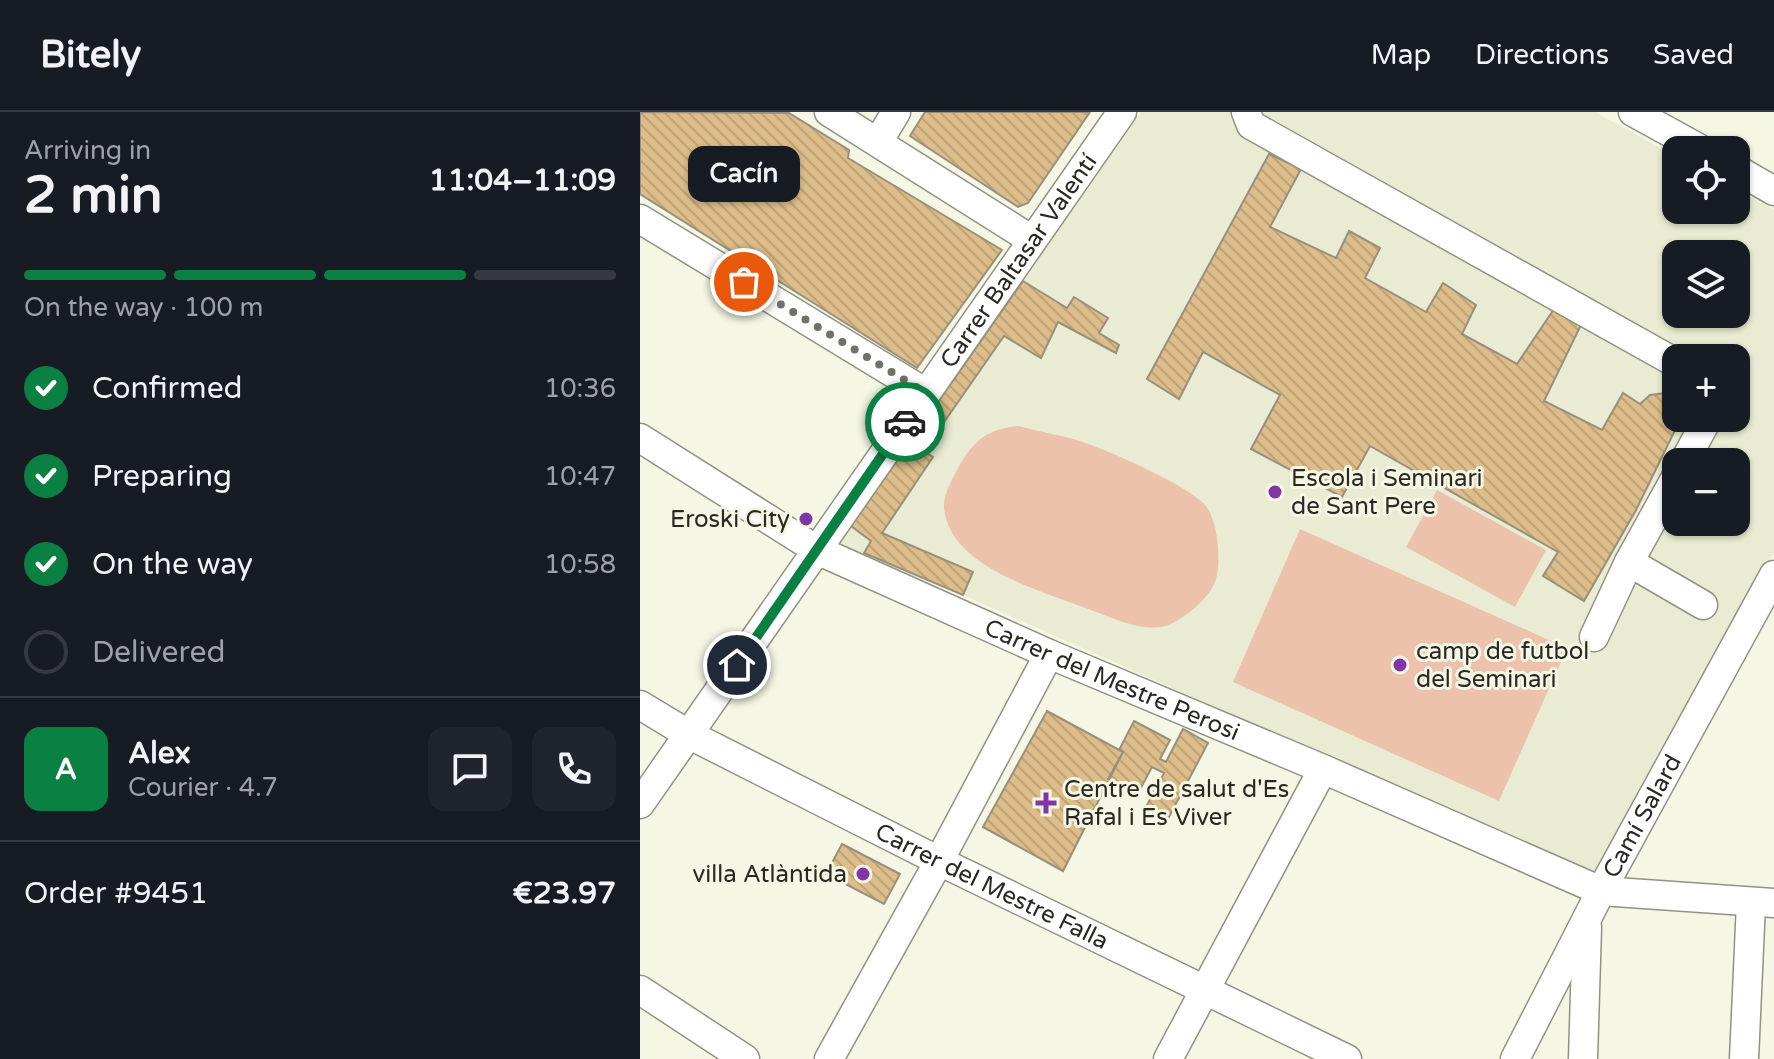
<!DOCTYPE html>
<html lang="en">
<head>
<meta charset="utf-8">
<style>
	:root { --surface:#171b24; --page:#20242c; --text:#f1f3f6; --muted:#9ea1a6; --line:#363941; --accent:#0b8043 }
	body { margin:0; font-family:"Varela Round",sans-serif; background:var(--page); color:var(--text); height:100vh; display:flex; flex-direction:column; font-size:30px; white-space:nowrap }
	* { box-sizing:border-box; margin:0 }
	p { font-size:26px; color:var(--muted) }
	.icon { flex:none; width:44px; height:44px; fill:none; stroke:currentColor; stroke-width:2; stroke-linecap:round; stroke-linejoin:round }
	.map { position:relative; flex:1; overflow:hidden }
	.sheet { display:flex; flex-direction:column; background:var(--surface); width:640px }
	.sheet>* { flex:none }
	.controls { position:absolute; left:1022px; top:24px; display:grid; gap:16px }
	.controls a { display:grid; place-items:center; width:88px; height:88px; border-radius:16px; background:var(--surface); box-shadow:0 2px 6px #0004; font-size:40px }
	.pin { position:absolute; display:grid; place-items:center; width:68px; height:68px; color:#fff; margin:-34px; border:4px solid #fff; border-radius:50%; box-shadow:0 2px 8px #0007 }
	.courier { position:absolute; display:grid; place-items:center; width:80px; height:80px; margin:-40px; border:6px solid #0b8043; border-radius:50%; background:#fff; color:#222; box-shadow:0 2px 10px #0007 }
	.bubble { position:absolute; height:56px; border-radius:16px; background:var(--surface); box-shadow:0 2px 6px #0004; font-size:26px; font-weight:700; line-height:56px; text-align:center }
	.headline em { font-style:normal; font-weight:700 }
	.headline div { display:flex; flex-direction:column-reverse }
	.headline { display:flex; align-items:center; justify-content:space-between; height:136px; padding:0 24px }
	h1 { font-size:52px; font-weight:700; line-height:60px }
	.bar { display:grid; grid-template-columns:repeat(4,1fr); gap:12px 8px; align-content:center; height:96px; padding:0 24px }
	.bar i { height:10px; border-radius:6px; background:var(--line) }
	.bar .selected { background:var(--accent) }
	.bar p { grid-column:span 4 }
	.line { display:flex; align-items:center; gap:20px; padding:0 24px; border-top:2px solid var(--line) }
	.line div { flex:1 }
	.round { display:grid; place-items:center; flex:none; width:84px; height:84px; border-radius:16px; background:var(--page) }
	ol { padding:0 24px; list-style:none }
	li { display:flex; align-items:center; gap:24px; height:88px }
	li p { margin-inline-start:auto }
	li .icon { padding:8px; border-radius:50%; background:var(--accent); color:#fff; stroke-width:4 }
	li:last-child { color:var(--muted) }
	li i { width:44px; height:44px; border:4px solid var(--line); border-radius:50% }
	header { display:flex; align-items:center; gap:48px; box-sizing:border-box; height:112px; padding:0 40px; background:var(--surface); border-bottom:2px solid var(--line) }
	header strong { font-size:38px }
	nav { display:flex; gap:44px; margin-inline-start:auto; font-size:28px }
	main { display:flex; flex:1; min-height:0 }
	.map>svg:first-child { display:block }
	.built { fill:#e9ecd2; fill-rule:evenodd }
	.garden { fill:#ecc2ad }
	.building { fill:url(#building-back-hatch); stroke:#988f7f; stroke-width:2 }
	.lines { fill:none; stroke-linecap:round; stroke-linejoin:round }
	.minor-casing { stroke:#919382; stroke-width:31 }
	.minor { stroke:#fff; stroke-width:28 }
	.done { stroke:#707167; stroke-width:8; stroke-dasharray:0 14.4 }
	.route { stroke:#0b8043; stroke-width:10 }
	.poi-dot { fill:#8136a8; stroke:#f5f7e4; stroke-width:3 }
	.labels { text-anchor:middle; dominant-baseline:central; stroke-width:6; stroke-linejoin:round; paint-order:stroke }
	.street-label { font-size:24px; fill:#292923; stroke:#f5f7e4 }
	.poi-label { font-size:24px; fill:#292923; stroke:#f5f7e4; text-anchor:start }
</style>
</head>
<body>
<header>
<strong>Bitely</strong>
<nav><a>Map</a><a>Directions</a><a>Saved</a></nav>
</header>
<main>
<section class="sheet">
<div class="headline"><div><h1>2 min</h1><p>Arriving in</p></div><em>11:04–11:09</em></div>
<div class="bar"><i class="selected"></i><i class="selected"></i><i class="selected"></i><i></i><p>On the way · 100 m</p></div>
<ol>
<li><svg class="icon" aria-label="check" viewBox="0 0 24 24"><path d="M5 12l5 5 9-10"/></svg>Confirmed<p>10:36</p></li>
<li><svg class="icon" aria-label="check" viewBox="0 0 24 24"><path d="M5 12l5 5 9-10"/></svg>Preparing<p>10:47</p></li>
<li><svg class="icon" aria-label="check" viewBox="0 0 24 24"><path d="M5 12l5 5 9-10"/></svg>On the way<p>10:58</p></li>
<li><i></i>Delivered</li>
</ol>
<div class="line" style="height:144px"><b class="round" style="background:var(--accent);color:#fff">A</b><div><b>Alex</b><p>Courier · 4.7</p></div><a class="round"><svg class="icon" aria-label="chat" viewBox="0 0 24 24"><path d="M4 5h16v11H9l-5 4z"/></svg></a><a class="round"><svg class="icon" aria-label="phone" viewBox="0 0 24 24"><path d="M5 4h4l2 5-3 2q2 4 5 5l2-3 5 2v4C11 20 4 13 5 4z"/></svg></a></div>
<div class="line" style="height:104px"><div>Order #9451</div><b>€23.97</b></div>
</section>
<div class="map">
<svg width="1134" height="947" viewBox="0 0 1134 947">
	<defs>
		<pattern id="building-back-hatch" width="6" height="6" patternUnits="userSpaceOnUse" patternTransform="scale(2)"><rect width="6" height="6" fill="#ddbe8a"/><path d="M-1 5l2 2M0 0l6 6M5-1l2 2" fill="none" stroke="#bea377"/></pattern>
	</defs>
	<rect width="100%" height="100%" fill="#f5f7e4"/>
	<path class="built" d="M501,0H955L1036,44V98H1096V77L1134,98V441L957,765L323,483L197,433ZM1036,142H1096V202H1036ZM1036,246H1096V306H1036ZM1036,350H1096V410H1036Z"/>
	<path class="garden" d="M378,314C399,320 422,323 443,330C469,339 550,374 566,394C578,410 582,451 575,470C569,487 538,513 521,515C496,518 473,506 451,498C404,479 310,457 304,396C303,382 312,368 318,356C333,329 347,317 378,314Z
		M797,378L906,438L875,495L766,435Z
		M660,417L927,536L859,689L593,570Z"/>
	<path class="building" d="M0,0L149,1L209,38L208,46L362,138L277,256L0,82Z
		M285,0H450L388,91L378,95L270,24Z
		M629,42L661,57L630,115L696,146L709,119L740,136L725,166L786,200L803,171L836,193L822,222L877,252L914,197L941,213L904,289L962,318L983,281L1000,292L1010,283L1025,281L1036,290V306H1041L996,398L944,489L903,464L918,440L730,334L702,385L611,337L640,283L563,240L539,287L507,267Z
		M383,169L427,196L434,185L468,206L459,221L479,233L476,241L418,210L401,246L364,224L284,339L293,345L242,421L333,460L323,483L224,441L231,429L211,414Z
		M407,599L483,640L423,759L343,715Z
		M494,609L530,628L520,647L526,650L543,617L568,631L529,705L507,693L524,661L512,655L497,683L468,667L483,640L479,638Z
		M202,732L260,762L244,792L186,762Z"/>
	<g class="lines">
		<g class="minor-casing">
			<g id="minor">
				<path d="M189,0L392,128"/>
				<path d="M606,0L611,13L1036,251"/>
				<path d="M993,0L1062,38"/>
				<path d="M238,30L256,0"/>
				<path d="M1096,57L1134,79"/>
				<path d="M0,107L286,281"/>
				<path id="s1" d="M0,326L177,438L409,542L683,657L961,779L1134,791"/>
				<path d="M1044,350L1068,306"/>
				<path d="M989,450L1063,493"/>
				<path d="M954,525L989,450L1036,365"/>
				<path id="s2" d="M0,593L48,622L299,749L707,947"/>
				<path id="s3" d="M0,692L482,0"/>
				<path d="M0,878L105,947"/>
				<path d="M189,947L299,749L409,542"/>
				<path d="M528,947L683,657"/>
				<path id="s4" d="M875,947L961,779L1134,463"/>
				<path d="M943,947L947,815"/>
				<path d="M1104,947L1111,791"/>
			</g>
		</g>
		<use href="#minor" class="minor"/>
	</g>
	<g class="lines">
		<path class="done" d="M104,170L286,281L265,310"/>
		<path class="route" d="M97,553L265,310"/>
	</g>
	<g class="poi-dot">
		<circle cx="635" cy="380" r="8"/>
		<circle cx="166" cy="407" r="8"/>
		<circle cx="760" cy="553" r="8"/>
		<path d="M402 679h8v8h8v8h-8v8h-8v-8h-8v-8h8z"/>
		<circle cx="223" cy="762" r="8"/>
	</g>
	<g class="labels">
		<g class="street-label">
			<text stroke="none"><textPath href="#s3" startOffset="662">Carrer Baltasar Valentí</textPath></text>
			<text stroke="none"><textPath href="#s1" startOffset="532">Carrer del Mestre Perosi</textPath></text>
			<text stroke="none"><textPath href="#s4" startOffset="274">Camí Salard</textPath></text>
			<text stroke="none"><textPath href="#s2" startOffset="396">Carrer del Mestre Falla</textPath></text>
		</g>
		<g class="poi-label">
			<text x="651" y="366">Escola i Seminari<tspan x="651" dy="28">de Sant Pere</tspan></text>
			<text x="150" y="407" text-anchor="end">Eroski City</text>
			<text x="776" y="539">camp de futbol<tspan x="776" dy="28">del Seminari</tspan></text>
			<text x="424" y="677">Centre de salut d'Es<tspan x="424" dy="28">Rafal i Es Viver</tspan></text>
			<text x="207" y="762" text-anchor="end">villa Atlàntida</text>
		</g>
	</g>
</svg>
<div class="controls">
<a><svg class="icon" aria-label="locate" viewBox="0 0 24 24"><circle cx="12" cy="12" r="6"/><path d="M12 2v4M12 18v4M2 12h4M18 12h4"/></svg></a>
<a><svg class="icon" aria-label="layers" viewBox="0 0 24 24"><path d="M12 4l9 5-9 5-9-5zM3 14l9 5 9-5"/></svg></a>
<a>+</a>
<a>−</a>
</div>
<div class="pin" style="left:104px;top:170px;background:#ea580c"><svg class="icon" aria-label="bag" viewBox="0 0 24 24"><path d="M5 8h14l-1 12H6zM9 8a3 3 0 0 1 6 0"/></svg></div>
<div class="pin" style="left:97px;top:553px;background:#1f2937"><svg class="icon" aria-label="home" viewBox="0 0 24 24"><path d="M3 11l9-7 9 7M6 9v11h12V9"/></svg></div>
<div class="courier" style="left:265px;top:310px"><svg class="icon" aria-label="car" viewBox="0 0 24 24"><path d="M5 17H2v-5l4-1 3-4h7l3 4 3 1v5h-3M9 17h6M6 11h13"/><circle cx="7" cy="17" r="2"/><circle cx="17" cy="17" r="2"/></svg></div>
<div class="bubble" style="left:48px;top:34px;width:112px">Cacín</div>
</div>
</main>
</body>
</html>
